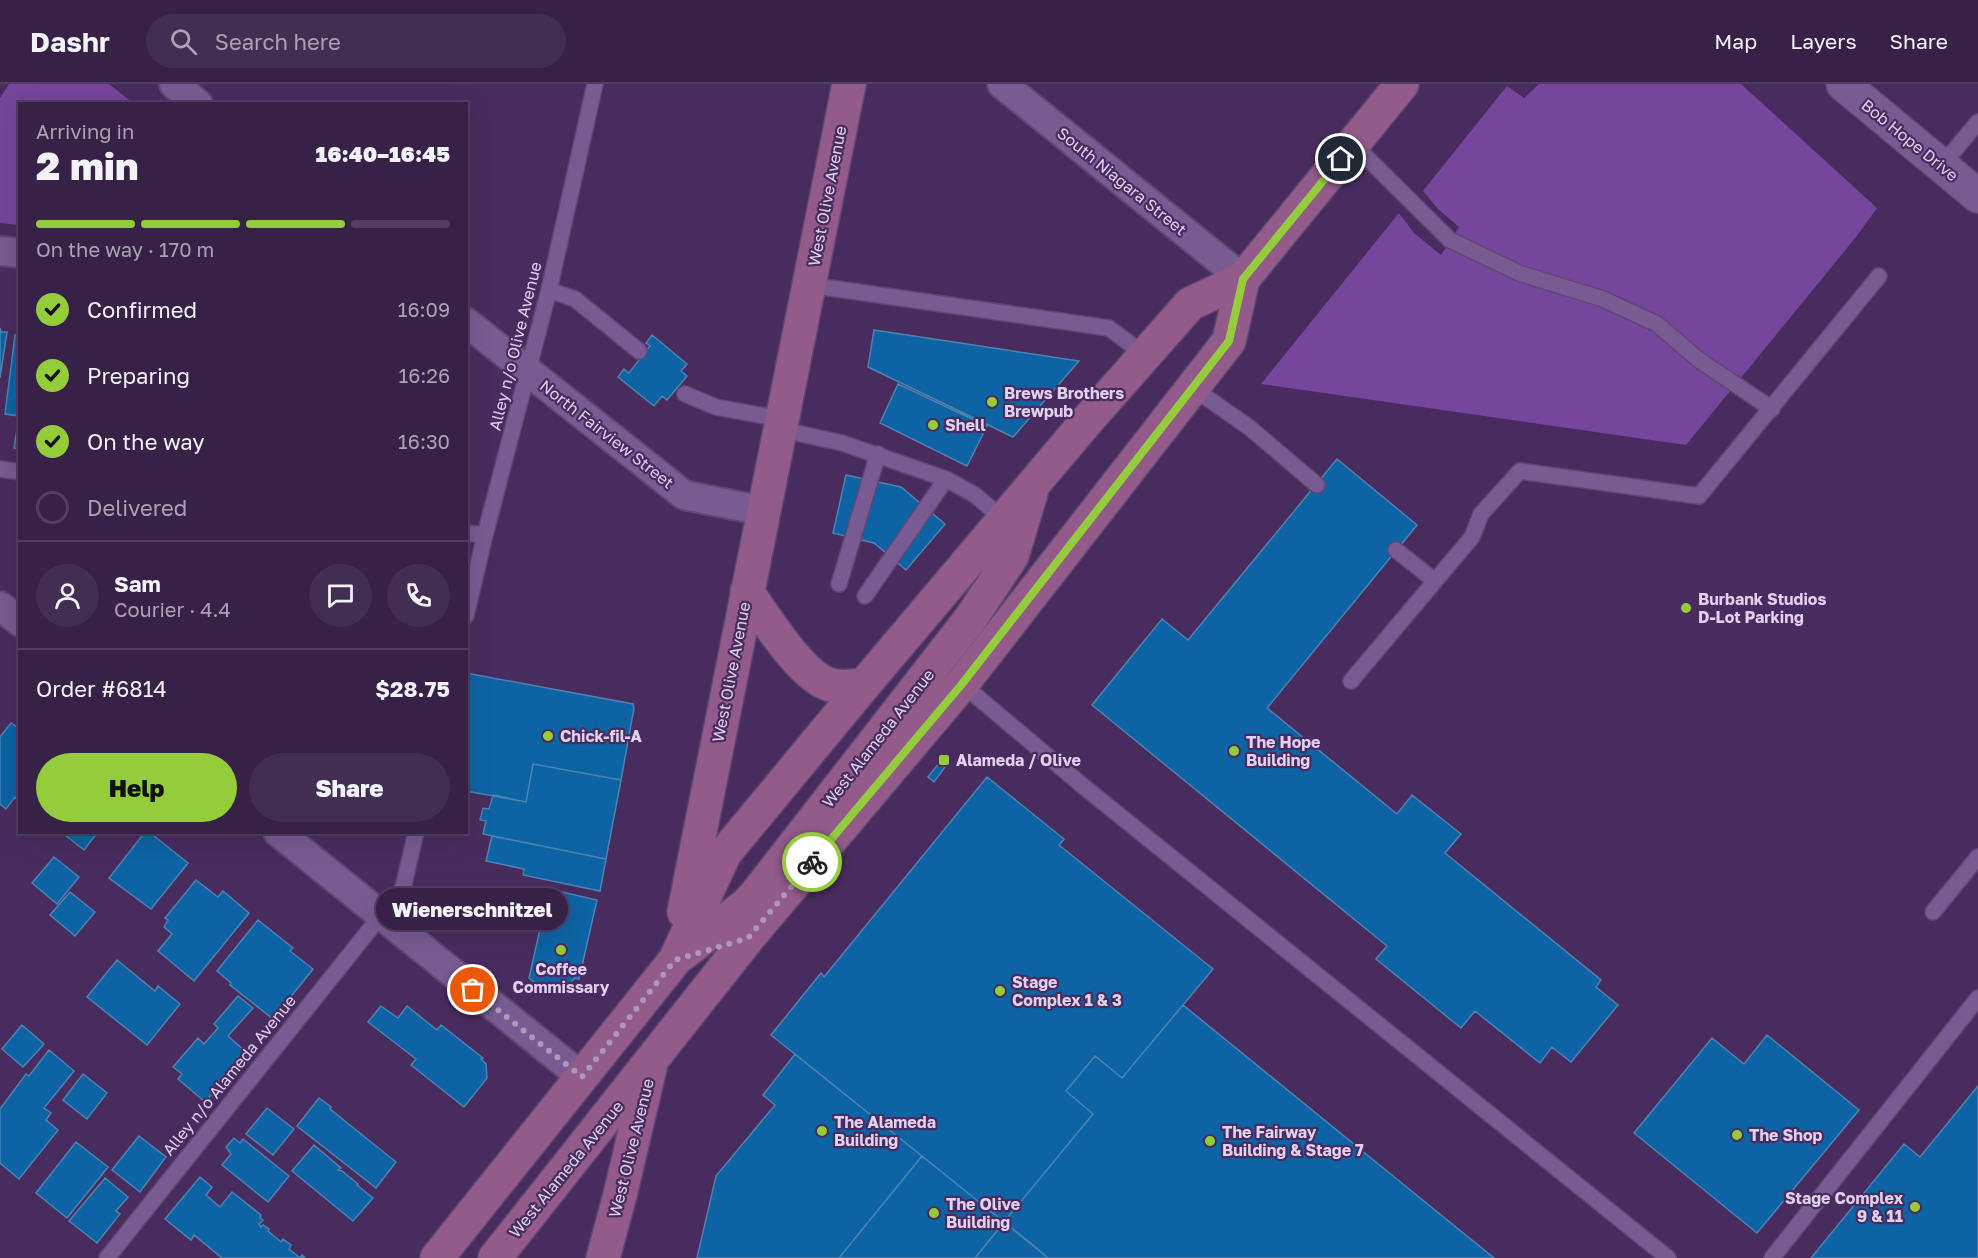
<!DOCTYPE html>
<html lang="en">
<head>
<meta charset="utf-8">
<style>
	:root { --surface:#372147; --page:#422e52; --text:#f1f3f6; --muted:#aaa3b4; --line:#513e60; --accent:#95cc3b }
	body { margin:0; font-family:"Golos Text",sans-serif; background:var(--page); color:var(--text); height:100vh; display:flex; flex-direction:column; font-size:22px; white-space:nowrap }
	* { box-sizing:border-box; margin:0 }
	p { font-size:20px; color:var(--muted) }
	.icon { flex:none; width:33px; height:33px; fill:none; stroke:currentColor; stroke-width:2; stroke-linecap:round; stroke-linejoin:round }
	.map { position:relative; flex:1; overflow:hidden }
	.panel { position:absolute; left:18px; top:18px; width:450px; height:732px; display:flex; flex-direction:column; background:var(--surface); border-radius:0px; box-shadow:0 6px 24px #0002,0 0 0 2px var(--line) }
	.panel>* { flex:none }
	.pin { position:absolute; display:grid; place-items:center; width:51px; height:51px; color:#fff; margin:-26px; border:3px solid #fff; border-radius:50%; box-shadow:0 2px 6px #0007 }
	.courier { position:absolute; display:grid; place-items:center; width:60px; height:60px; margin:-30px; border:4px solid #95cc3b; border-radius:50%; background:#fff; color:#222; box-shadow:0 2px 8px #0007 }
	.bubble { position:absolute; height:42px; border-radius:21px; background:var(--surface); box-shadow:0 6px 24px #0002,0 0 0 2px var(--line); font-size:20px; font-weight:800; line-height:42px; text-align:center }
	.head em { font-style:normal; font-weight:800 }
	.head div { display:flex; flex-direction:column-reverse }
	.head { display:flex; align-items:center; justify-content:space-between; height:102px; padding:0 18px }
	h1 { font-size:39px; font-weight:800; line-height:45px }
	.bar { display:grid; grid-template-columns:repeat(4,1fr); gap:9px 6px; align-content:center; height:72px; padding:0 18px }
	.bar i { height:8px; border-radius:4px; background:var(--line) }
	.bar .on { background:var(--accent) }
	.bar p { grid-column:span 4 }
	.line { display:flex; align-items:center; gap:15px; padding:0 18px; border-top:2px solid var(--line) }
	.line div { flex:1 }
	.round { display:grid; place-items:center; flex:none; width:63px; height:63px; border-radius:32px; background:var(--page) }
	ol { padding:0 18px; list-style:none }
	li { display:flex; align-items:center; gap:18px; height:66px }
	li p { margin-inline-start:auto }
	li .icon { padding:6px; border-radius:50%; background:var(--accent); color:#111; stroke-width:4 }
	li:last-child { color:var(--muted) }
	li i { width:33px; height:33px; border:3px solid var(--line); border-radius:50% }
	.primary-button { display:flex; gap:12px; margin-top:auto; padding:12px 18px }
	.primary-button a { flex:1; height:69px; border-radius:36px; background:var(--accent); color:#111; font-size:24px; font-weight:800; line-height:69px; text-align:center }
	.primary-button a+a { background:var(--page); color:var(--text) }
	header { display:flex; align-items:center; gap:36px; box-sizing:border-box; height:84px; padding:0 30px; background:var(--surface); border-bottom:2px solid var(--line) }
	header strong { font-size:28px }
	nav { display:flex; gap:33px; margin-inline-start:auto; font-size:21px }
	.search { width:420px; height:54px; background:var(--page); display:flex; align-items:center; gap:15px; box-sizing:border-box; padding:0 21px; border-radius:33px; color:var(--muted); font-size:22px }
	.map>svg:first-child { display:block }
	.green { fill:#76459c }
	.building { fill:#0d63a3; stroke:#4f82b1; stroke-width:1.5 }
	.lines { fill:none; stroke-linecap:round; stroke-linejoin:round }
	.service-casing { stroke:#604773; stroke-width:18 }
	.minor-casing { stroke:#604773; stroke-width:32 }
	.tertiary-casing { stroke:#604773; stroke-width:36 }
	.secondary-casing { stroke:#604773; stroke-width:36 }
	.service { stroke:#795b93; stroke-width:15 }
	.minor { stroke:#795b93; stroke-width:28 }
	.tertiary { stroke:#795b93; stroke-width:33 }
	.secondary { stroke:#925b8a; stroke-width:33 }
	.done { stroke:#ac97bd; stroke-width:6; stroke-dasharray:0 10.8 }
	.route { stroke:#95cc3b; stroke-width:8 }
	.poi-dot { fill:#95cc3b; stroke:#492c5f; stroke-width:2 }
	.labels { text-anchor:middle; dominant-baseline:central; stroke-width:4.5; stroke-linejoin:round; paint-order:stroke }
	.street-label { font-size:16px; fill:#e1d1f0; stroke:#492c5f }
	.poi-label { font-size:16px; font-weight:bold; fill:#e1d1f0; stroke:#492c5f; text-anchor:start }
</style>
</head>
<body>
<header>
<strong>Dashr</strong>
<div class="search"><svg class="icon" aria-label="search" viewBox="0 0 24 24"><circle cx="10" cy="10" r="6"/><path d="M15 15l6 6"/></svg>Search here</div>
<nav><a>Map</a><a>Layers</a><a>Share</a></nav>
</header>
<div class="map">
<svg width="1978" height="1174" viewBox="0 0 1978 1174">
	<rect width="100%" height="100%" fill="#492c5f"/>
	<path class="green" d="M9,0H109L133,19L20,20L19,141L0,139V14Z
		M1539,0H1741L1877,124L1856,153L1686,361L1261,300L1399,129L1414,149L1441,171L1459,143L1438,125L1423,107L1507,2L1524,14Z"/>
	<path class="building" d="M0,244L1,248H7L0,294Z
		M874,246L1079,277L1013,353L868,283Z
		M15,251L20,252V365L14,364L19,332L5,330Z
		M652,251L687,280L681,287L687,292L667,316L662,312L654,322L618,293L624,285L629,289L650,262L646,259Z
		M898,300L987,342L967,382L880,339Z
		M1337,375L1417,441L1267,624L1397,730L1412,711L1461,750L1445,769L1601,896L1596,903L1618,921L1571,978L1552,963L1540,979L1475,927L1461,944L1376,875L1387,862L1092,621L1162,535L1188,556Z
		M846,391L901,403L945,440L906,486L874,459L833,449Z
		M466,589L633,620L634,624L621,696L533,680L526,718L466,707Z
		M11,639L20,645V717L15,713L6,725L0,720V653Z
		M940,678L945,683L934,698L928,693Z
		M533,680L621,696L606,775L483,750L486,737L480,736L483,724L489,725L493,711L526,718Z
		M987,693L1064,755L1059,761L1213,885L1122,994L1095,972L1066,1007L1093,1030L1004,1138L771,951L821,889L824,893Z
		M61,748H98L84,766Z
		M145,748H149L188,779L151,825L109,794Z
		M492,752L606,775L600,807L523,791L524,785L486,777Z
		M54,773L79,793L57,820L32,799Z
		M196,796L218,813L223,807L249,829L194,897L158,867L172,850L164,843L168,836L165,834Z
		M549,805L597,816L579,895L575,894L564,906L555,908L544,906L529,894Z
		M70,808L95,828L75,852L50,831Z
		M258,836L293,864L290,867L313,885L273,935L230,901L231,899L217,887Z
		M117,876L155,907L158,902L180,920L147,961L87,913Z
		M238,912L253,924L228,952L247,969L205,1018L178,995L182,990L173,983L198,954L204,960L218,944L214,940Z
		M1183,921L1382,1083L1494,1174H1048L1004,1138L1093,1030L1066,1007L1095,972L1122,994Z
		M381,922L398,934L407,922L437,946L441,941L483,974L481,975L486,980L487,994L464,1023L411,981L416,975L368,938Z
		M22,941L44,960L23,983L2,965Z
		M1767,951L1859,1026L1757,1149L1634,1049L1712,954L1744,980Z
		M49,966L74,987L44,1024L51,1029L46,1036L58,1046L19,1095L0,1079V1025L26,990L29,992Z
		M795,970L922,1072L839,1174H697L716,1092L775,1021L763,1011Z
		M83,990L107,1009L87,1035L63,1016Z
		M1978,1002V1174H1811L1904,1060L1920,1073Z
		M319,1014L331,1023L330,1025L396,1078L376,1104L297,1042Z
		M267,1024L294,1045L273,1071L246,1050Z
		M139,1052L166,1073L140,1108L112,1086Z
		M234,1054L240,1059L243,1055L289,1092L268,1118L222,1081L231,1070L226,1063Z
		M76,1058L108,1083L67,1134L36,1109Z
		M314,1061L341,1084L338,1086L342,1087L358,1100L357,1101L373,1114L353,1137L292,1087Z
		M922,1072L1004,1138L993,1152L975,1174H839Z
		M200,1093L212,1103L206,1111L220,1123L232,1108L261,1131L260,1134L263,1136L259,1140L261,1143L263,1141L269,1145L268,1147L281,1158L283,1155L291,1161L289,1165L300,1174L302,1171L305,1174H222L194,1151L191,1156L165,1135Z
		M105,1094L128,1113L116,1127L120,1130L97,1159L69,1137Z
		M1004,1138L1033,1161L1048,1174H975Z"/>
	<g class="lines">
		<g class="service-casing">
			<path id="service" d="M1353,60L1450,156L1519,189L1603,215L1657,240L1699,276L1772,325
				M1942,81L1978,38
				M809,201L1109,244L1145,271
				M549,206L575,215L639,267
				M1193,304L1250,344L1317,401
				M685,310L716,323L781,335
				M779,345L842,359L946,395L975,411L1003,435
				M0,385L20,388
				M466,449L485,451
				M1396,466L1435,497
				M839,500L878,370
				M865,512L946,395
				M466,532L485,451L549,206L595,0
				M1351,597L1472,453L1481,430L1520,387L1699,412L1879,192
				M962,600L1083,702L1668,1174
				M1933,828L1978,773
				M107,1174L403,804L416,748
				M1772,1174L1978,914"/>
		</g>
		<g class="minor-casing">
			<path id="minor" d="M174,0L198,20
				M1002,0L1243,195
				M0,167L20,169
				M466,238L684,411L763,427
				M0,522L20,538
				M278,748L582,993"/>
		</g>
		<g class="tertiary-casing">
			<path id="tertiary" d="M1843,0L1978,112"/>
		</g>
		<g class="secondary-casing">
			<path id="secondary" d="M747,508C765,533 802,594 831,601C841,604 853,602 864,601
				M684,828L849,0
				M681,871L747,820L757,809L971,534L1012,472L1031,409
				M437,1174L675,876L725,769L864,601L1086,338L1190,220L1243,195L1402,0
				M495,1174L748,854L962,600L1229,257L1243,195
				M603,1174L620,1111L650,984"/>
		</g>
		<use href="#service" class="service"/>
		<use href="#minor" class="minor"/>
		<use href="#tertiary" class="tertiary"/>
		<use href="#secondary" class="secondary"/>
	</g>
	<g class="lines">
		<path class="done" d="M473,906L582,993L675,876L748,854L812,778"/>
		<path class="route" d="M812,778L962,600L1229,257L1243,195L1341,75"/>
	</g>
	<g class="poi-dot">
		<circle cx="992" cy="318" r="6"/>
		<circle cx="933" cy="341" r="6"/>
		<circle cx="1686" cy="524" r="6"/>
		<circle cx="548" cy="652" r="6"/>
		<circle cx="1234" cy="667" r="6"/>
		<rect x="938" y="670" width="12" height="12" rx="3"/>
		<circle cx="561" cy="866" r="6"/>
		<circle cx="1000" cy="907" r="6"/>
		<circle cx="822" cy="1047" r="6"/>
		<circle cx="1737" cy="1051" r="6"/>
		<circle cx="1210" cy="1057" r="6"/>
		<circle cx="1915" cy="1123" r="6"/>
		<circle cx="934" cy="1129" r="6"/>
	</g>
	<g class="labels">
		<g class="street-label">
			<text transform="translate(1910 56) rotate(39)">Bob Hope Drive</text>
			<text transform="translate(1122 97) rotate(39)">South Niagara Street</text>
			<text transform="translate(827 112) rotate(-79)">West Olive Avenue</text>
			<text transform="translate(515 262) rotate(-76)">Alley n/o Olive Avenue</text>
			<text transform="translate(607 350) rotate(38)">North Fairview Street</text>
			<text transform="translate(731 588) rotate(-79)">West Olive Avenue</text>
			<text transform="translate(878 654) rotate(-52)">West Alameda Avenue</text>
			<text transform="translate(229 991) rotate(-51)">Alley n/o Alameda Avenue</text>
			<text transform="translate(631 1064) rotate(-76)">West Olive Avenue</text>
			<text transform="translate(566 1085) rotate(-51)">West Alameda Avenue</text>
		</g>
		<g class="poi-label">
			<text x="1004" y="309">Brews Brothers<tspan x="1004" dy="18">Brewpub</tspan></text>
			<text x="945" y="341">Shell</text>
			<text x="1698" y="515">Burbank Studios<tspan x="1698" dy="18">D-Lot Parking</tspan></text>
			<text x="560" y="652">Chick-fil-A</text>
			<text x="1246" y="658">The Hope<tspan x="1246" dy="18">Building</tspan></text>
			<text x="956" y="676">Alameda / Olive</text>
			<text x="561" y="885" text-anchor="middle">Coffee<tspan x="561" dy="18">Commissary</tspan></text>
			<text x="1012" y="898">Stage<tspan x="1012" dy="18">Complex 1 &amp; 3</tspan></text>
			<text x="834" y="1038">The Alameda<tspan x="834" dy="18">Building</tspan></text>
			<text x="1222" y="1048">The Fairway<tspan x="1222" dy="18">Building &amp; Stage 7</tspan></text>
			<text x="1749" y="1051">The Shop</text>
			<text x="1903" y="1114" text-anchor="end">Stage Complex<tspan x="1903" dy="18">9 &amp; 11</tspan></text>
			<text x="946" y="1120">The Olive<tspan x="946" dy="18">Building</tspan></text>
		</g>
	</g>
</svg>
<div class="pin" style="left:473px;top:906px;background:#ea580c"><svg class="icon" aria-label="bag" viewBox="0 0 24 24"><path d="M5 8h14l-1 12H6zM9 8a3 3 0 0 1 6 0"/></svg></div>
<div class="pin" style="left:1341px;top:75px;background:#1f2937"><svg class="icon" aria-label="home" viewBox="0 0 24 24"><path d="M3 11l9-7 9 7M6 9v11h12V9"/></svg></div>
<div class="courier" style="left:812px;top:778px"><svg class="icon" aria-label="bike" viewBox="0 0 24 24"><circle cx="6" cy="16" r="4"/><circle cx="18" cy="16" r="4"/><path d="M6 16l4-8h5l3 8M10 8l3 8H6M13 5h3"/></svg></div>
<div class="bubble" style="left:376px;top:804px;width:192px">Wienerschnitzel</div>
<section class="panel">
<div class="head"><div><h1>2 min</h1><p>Arriving in</p></div><em>16:40–16:45</em></div>
<div class="bar"><i class="on"></i><i class="on"></i><i class="on"></i><i></i><p>On the way · 170 m</p></div>
<ol>
<li><svg class="icon" aria-label="check" viewBox="0 0 24 24"><path d="M5 12l5 5 9-10"/></svg>Confirmed<p>16:09</p></li>
<li><svg class="icon" aria-label="check" viewBox="0 0 24 24"><path d="M5 12l5 5 9-10"/></svg>Preparing<p>16:26</p></li>
<li><svg class="icon" aria-label="check" viewBox="0 0 24 24"><path d="M5 12l5 5 9-10"/></svg>On the way<p>16:30</p></li>
<li><i></i>Delivered</li>
</ol>
<div class="line" style="height:108px"><a class="round"><svg class="icon" aria-label="person" viewBox="0 0 24 24"><circle cx="12" cy="8" r="4"/><path d="M4 21q1-7 8-7t8 7"/></svg></a><div><b>Sam</b><p>Courier · 4.4</p></div><a class="round"><svg class="icon" aria-label="chat" viewBox="0 0 24 24"><path d="M4 5h16v11H9l-5 4z"/></svg></a><a class="round"><svg class="icon" aria-label="phone" viewBox="0 0 24 24"><path d="M5 4h4l2 5-3 2q2 4 5 5l2-3 5 2v4C11 20 4 13 5 4z"/></svg></a></div>
<div class="line" style="height:78px"><div>Order #6814</div><b>$28.75</b></div>
<div class="primary-button"><a>Help</a><a>Share</a></div>
</section>
</div>
</body>
</html>
